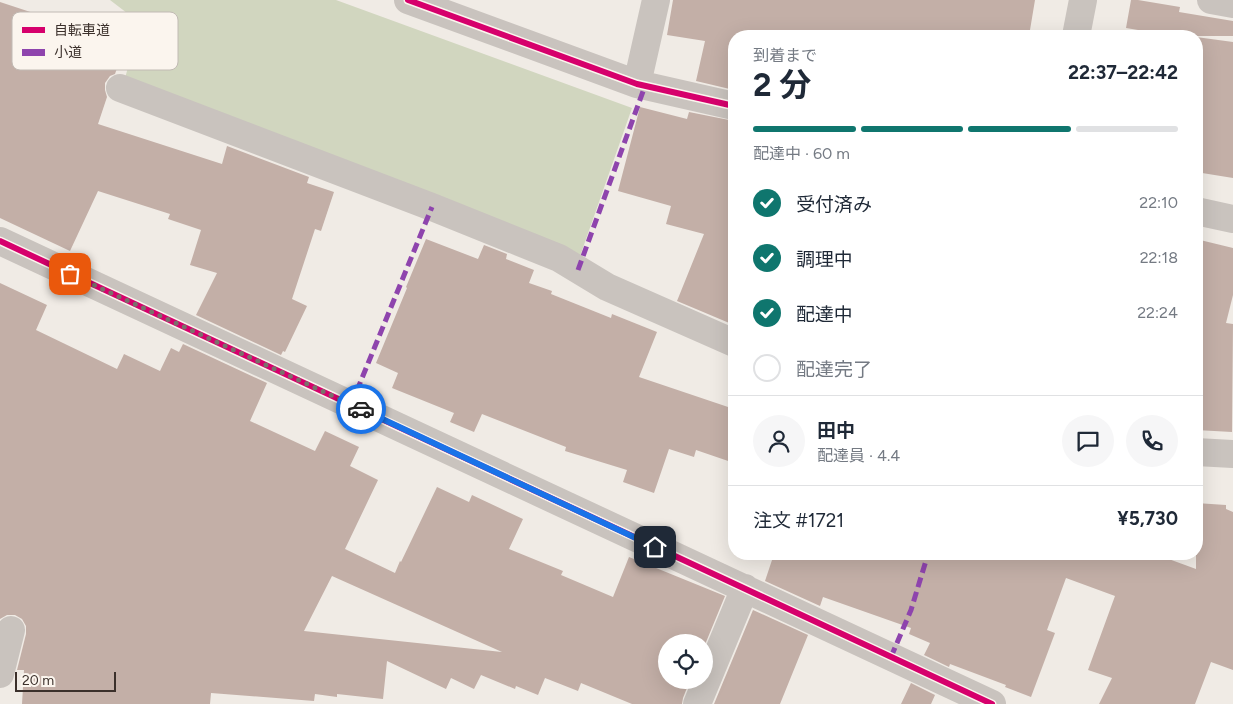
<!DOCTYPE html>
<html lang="ja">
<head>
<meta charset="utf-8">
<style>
	:root { --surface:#fff; --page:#f6f6f7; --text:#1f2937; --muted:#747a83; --line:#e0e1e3; --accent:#0f766e }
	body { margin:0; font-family:Figtree,"Noto Sans JP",sans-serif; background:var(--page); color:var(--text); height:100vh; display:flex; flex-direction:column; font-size:19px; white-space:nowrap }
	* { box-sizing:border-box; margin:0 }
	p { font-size:16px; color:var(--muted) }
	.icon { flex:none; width:28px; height:28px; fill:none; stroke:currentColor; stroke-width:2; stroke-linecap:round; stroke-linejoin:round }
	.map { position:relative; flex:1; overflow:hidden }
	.drawer { position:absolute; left:728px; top:30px; width:475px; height:530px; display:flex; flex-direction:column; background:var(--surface); border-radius:20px; box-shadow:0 5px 20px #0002 }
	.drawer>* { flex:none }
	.controls { position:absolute; left:658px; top:634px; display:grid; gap:10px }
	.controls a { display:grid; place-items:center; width:55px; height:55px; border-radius:50%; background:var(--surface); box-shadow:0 5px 20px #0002; font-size:25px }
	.scale { position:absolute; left:15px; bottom:12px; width:101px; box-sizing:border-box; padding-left:5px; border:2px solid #3b302b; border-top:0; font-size:14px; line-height:18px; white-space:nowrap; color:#3b302b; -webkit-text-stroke:4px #fbf5ee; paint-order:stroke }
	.pin { position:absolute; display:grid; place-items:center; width:42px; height:42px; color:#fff; margin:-21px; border-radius:10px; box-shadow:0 2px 8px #0006 }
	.courier { position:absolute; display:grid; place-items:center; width:50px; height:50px; margin:-25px; border:4px solid #1a73e8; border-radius:50%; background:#fff; color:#222; box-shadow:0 1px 6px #0007 }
	.overview em { font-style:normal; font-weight:700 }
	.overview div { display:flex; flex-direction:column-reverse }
	.overview { display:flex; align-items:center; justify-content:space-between; height:85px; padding:0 25px }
	h1 { font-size:32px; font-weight:700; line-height:38px }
	.bar { display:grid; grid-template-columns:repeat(4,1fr); gap:8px 5px; align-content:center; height:60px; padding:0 25px }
	.bar i { height:6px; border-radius:4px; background:var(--line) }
	.bar .selected { background:var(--accent) }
	.bar p { grid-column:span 4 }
	.line { display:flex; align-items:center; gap:12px; padding:0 25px; border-top:1px solid var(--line) }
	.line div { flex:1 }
	.round { display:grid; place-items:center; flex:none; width:52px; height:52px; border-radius:26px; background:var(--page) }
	ol { padding:0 25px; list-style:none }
	li { display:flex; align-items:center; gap:15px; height:55px }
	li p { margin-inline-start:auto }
	li .icon { padding:5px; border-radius:50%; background:var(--accent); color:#fff; stroke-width:4 }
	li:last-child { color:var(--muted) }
	li i { width:28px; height:28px; border:2px solid var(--line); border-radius:50% }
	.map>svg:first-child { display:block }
	.green { fill:#d1d6bf }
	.building { fill:#c3afa7; fill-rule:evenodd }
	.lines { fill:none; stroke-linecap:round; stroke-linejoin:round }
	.minor { stroke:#c9c3be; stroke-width:28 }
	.quiet { stroke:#8e44ad; stroke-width:5; stroke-dasharray:10 5; stroke-linecap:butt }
	.cycleway-casing { stroke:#fbf5ee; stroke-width:9 }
	.cycleway { stroke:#d6006c; stroke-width:6 }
	.done { stroke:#7a716c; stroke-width:5; stroke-dasharray:0 9 }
	.route { stroke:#1a73e8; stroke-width:6 }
	.key { fill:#fbf5ee; stroke:#c1bab4; stroke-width:1 }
	.key-label { font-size:14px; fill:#3b302b }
</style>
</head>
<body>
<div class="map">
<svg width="1233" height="704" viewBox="0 0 1233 704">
	<rect width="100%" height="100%" fill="#f0ebe5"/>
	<path class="green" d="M110,0H336L632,108L579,259L124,82L140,23Z"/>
	<path class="building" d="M673,0H1035L1029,36H734V90L696,81L705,41L667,35Z
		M1131,0H1138L1180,7L1179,12L1233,21V36H1174L1126,28Z
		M0,2L82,29L83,24L127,39L115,74L110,76L105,83V90L107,97L98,124L222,164L227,146L309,177L307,183L334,192L321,231L315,229L292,299L307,306L285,352L283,351L281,355L196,315L217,273L190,265L201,230L168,219L170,214L98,191L70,251L0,218Z
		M1196,37L1233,42V178L1196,172Z
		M640,107L687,119L689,112L734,121V325L677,301L704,234L666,224L671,206L618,191Z
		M426,239L478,259L484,245L507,254L506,259L534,270L529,283L552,291L551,294L611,318L612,314L657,332L639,377L734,409V463L696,450L694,457L669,449L654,493L623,482L627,470L565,451L566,447L482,414L474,432L450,422L454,413L392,388L398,373L376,363L407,288L406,287Z
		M1196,239L1233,248V295L1226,323L1233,324L1232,432L1196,430Z
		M0,283L47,305L36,330L117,369L124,354L160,371L171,348L179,352L183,344L267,383L250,421L315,451L325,431L359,447L350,466L378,480L345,549L395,573L400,561L401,562L437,487L469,502L472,495L523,519L509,549L563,571L561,575L613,597L629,557L725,596L704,647V642H666V680H690L683,698L682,704H632L581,683L578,691L545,678L538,695L516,686L515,689L481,675L474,689L451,678L446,689L387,661L383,699L337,694V697L315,694L314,701L211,693L210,704H22L24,670H17L26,634V626L22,619L15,615H7L0,619ZM332,576L502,652L304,631Z
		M1196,503L1226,505V509L1233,512V670L1211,662L1195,704H1099L1112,678L1088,670L1115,596L1066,578L1047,630L1055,633L1031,697L1005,687L1006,685L950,664L949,667L924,655L930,643L909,634L911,628L823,597L820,606L765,581L774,554H1155L1196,569Z
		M753,610L808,635L780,704H714Z
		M911,683L935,695L931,704H901Z"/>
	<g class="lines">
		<path class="minor" d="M408,0L637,84L734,106
			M1211,0L1233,4
			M1076,36L1083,0
			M637,84L656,0
			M120,88L432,207L559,258L607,287L734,343
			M1196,211L1233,219
			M0,241L992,704
			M1196,452L1233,454
			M0,674L11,630
			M697,704L745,588"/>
		<path class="quiet" d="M578,270L645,86
			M351,405L432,207
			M891,657L911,610L928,554"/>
		<g class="cycleway-casing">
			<path id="cycleway" d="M408,0L637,84L734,106
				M0,241L992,704"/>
		</g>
		<use href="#cycleway" class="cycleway"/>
	</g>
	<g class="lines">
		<path class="done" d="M70,274L361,409"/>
		<path class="route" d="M361,409L655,547"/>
	</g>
	<rect x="12" y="12" width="166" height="58" rx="8" class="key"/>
	<rect x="22" y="27" width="23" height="6" fill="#d6006c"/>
	<rect x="22" y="49" width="23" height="7" fill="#8e44ad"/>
	<g class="key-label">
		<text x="54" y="35">自転車道</text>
		<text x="54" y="57">小道</text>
	</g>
</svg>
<div class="controls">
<a><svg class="icon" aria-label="locate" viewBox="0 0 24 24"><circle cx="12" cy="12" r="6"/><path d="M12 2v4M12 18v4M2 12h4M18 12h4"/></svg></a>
</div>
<div class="scale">20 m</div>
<div class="pin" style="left:70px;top:274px;background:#ea580c"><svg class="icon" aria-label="bag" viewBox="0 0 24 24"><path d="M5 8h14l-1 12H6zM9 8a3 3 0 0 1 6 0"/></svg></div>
<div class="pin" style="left:655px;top:547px;background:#1f2937"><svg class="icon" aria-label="home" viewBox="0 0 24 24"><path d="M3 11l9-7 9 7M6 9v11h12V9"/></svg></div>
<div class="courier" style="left:361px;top:409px"><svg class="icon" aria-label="car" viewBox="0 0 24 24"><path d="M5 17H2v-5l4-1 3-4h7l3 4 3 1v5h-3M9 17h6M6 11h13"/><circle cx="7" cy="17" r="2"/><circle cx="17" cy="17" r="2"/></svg></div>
<section class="drawer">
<div class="overview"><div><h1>2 分</h1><p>到着まで</p></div><em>22:37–22:42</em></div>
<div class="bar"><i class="selected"></i><i class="selected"></i><i class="selected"></i><i></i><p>配達中 · 60 m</p></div>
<ol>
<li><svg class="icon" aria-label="check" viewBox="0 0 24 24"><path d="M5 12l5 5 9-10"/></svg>受付済み<p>22:10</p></li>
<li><svg class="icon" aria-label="check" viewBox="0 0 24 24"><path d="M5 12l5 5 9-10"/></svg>調理中<p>22:18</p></li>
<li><svg class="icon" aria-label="check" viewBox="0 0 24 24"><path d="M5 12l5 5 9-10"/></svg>配達中<p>22:24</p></li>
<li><i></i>配達完了</li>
</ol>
<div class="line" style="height:90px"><a class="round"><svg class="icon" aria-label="person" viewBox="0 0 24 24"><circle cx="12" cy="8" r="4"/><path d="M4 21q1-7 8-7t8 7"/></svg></a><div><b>田中</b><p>配達員 · 4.4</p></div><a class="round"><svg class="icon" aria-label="chat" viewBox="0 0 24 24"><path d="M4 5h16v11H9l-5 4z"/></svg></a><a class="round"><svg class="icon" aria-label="phone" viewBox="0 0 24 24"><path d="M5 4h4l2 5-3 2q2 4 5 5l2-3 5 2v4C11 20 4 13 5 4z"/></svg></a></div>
<div class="line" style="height:65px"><div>注文 #1721</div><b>¥5,730</b></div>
</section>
</div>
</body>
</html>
